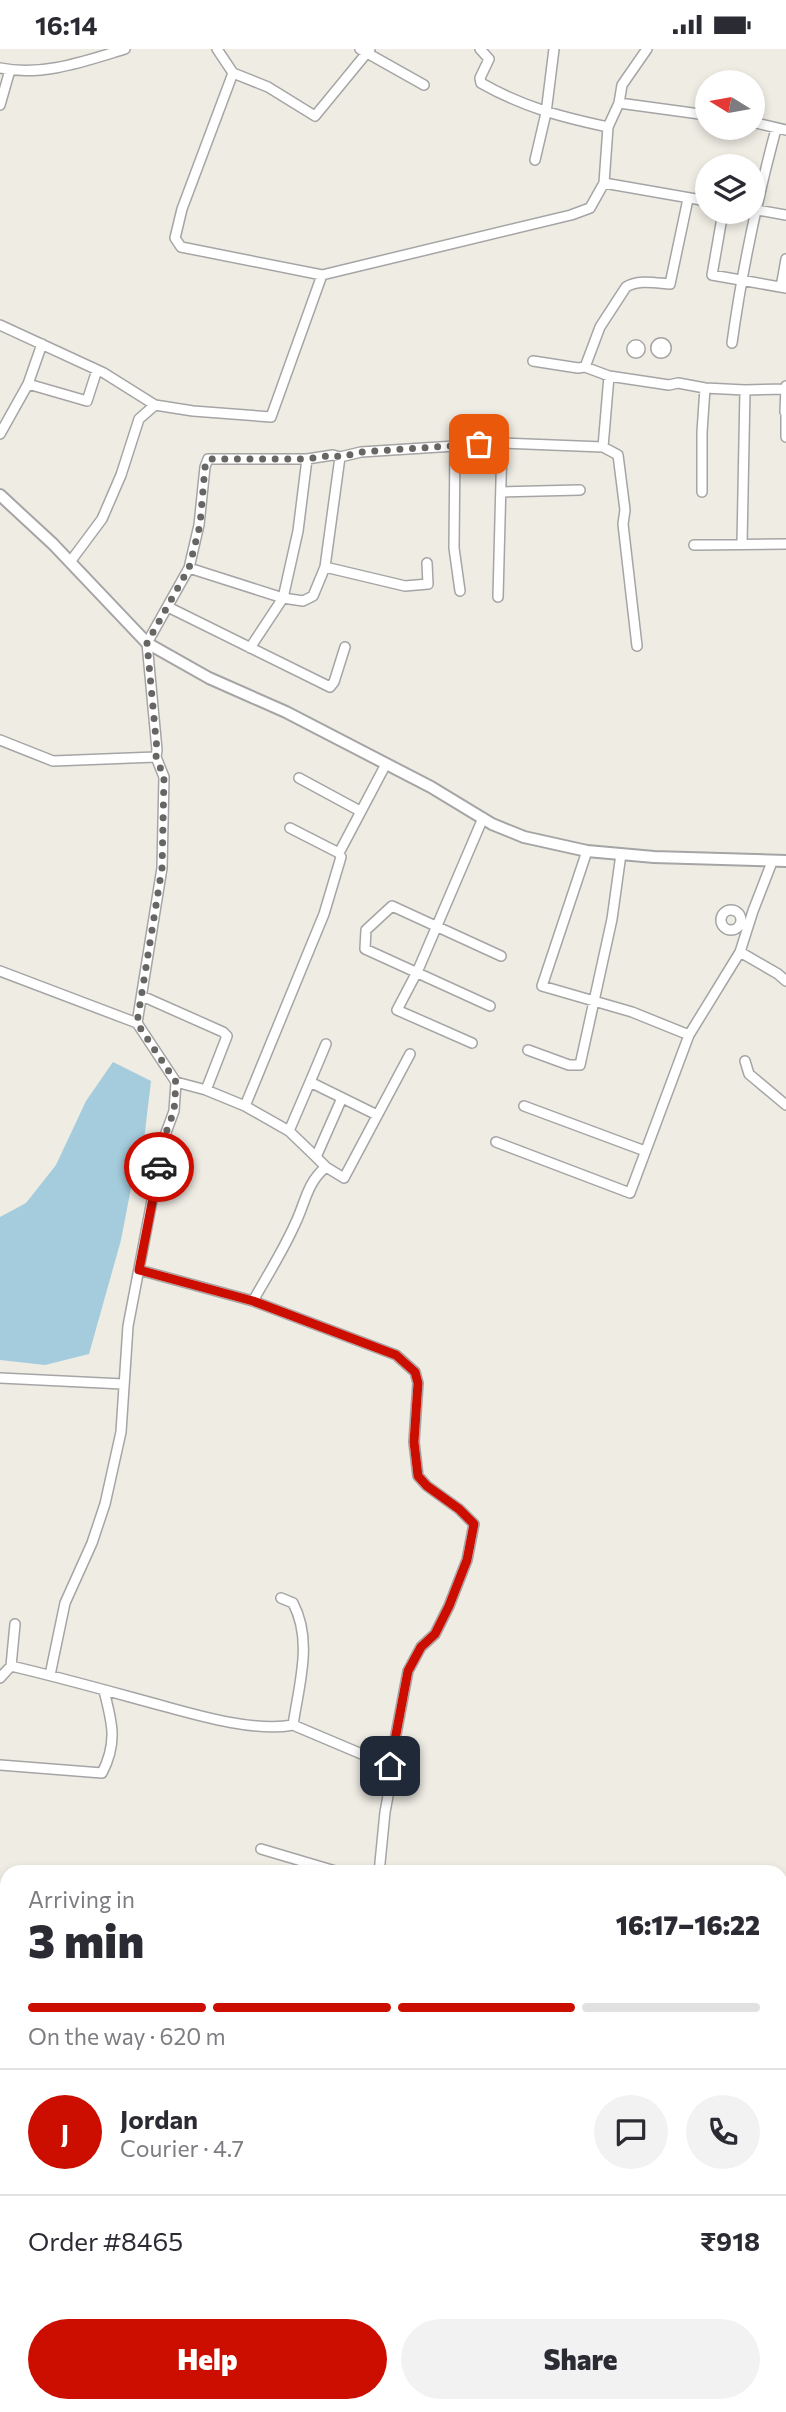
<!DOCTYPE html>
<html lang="en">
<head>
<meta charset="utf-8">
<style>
	:root { --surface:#fff; --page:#f2f2f3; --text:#2b2b33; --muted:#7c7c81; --line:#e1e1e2; --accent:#cc0e00 }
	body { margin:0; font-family:Commissioner,sans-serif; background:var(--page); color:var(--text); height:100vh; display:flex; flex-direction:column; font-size:26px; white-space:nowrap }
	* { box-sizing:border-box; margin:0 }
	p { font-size:23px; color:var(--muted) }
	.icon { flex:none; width:38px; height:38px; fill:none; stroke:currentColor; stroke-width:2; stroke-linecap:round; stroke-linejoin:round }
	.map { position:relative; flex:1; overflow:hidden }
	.details { position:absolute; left:0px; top:1816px; width:788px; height:548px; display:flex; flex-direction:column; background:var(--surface); border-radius:21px 21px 0 0; box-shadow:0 4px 10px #0003 }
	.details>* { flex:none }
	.needle { width:46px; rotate:281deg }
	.fabs { position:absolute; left:695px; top:21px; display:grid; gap:14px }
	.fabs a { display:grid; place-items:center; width:70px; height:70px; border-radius:50%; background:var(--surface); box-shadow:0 4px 10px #0003; font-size:35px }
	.pin { position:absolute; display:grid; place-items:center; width:60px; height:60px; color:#fff; margin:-30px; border-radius:14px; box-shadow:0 4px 10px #0006 }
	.courier { position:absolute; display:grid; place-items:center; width:70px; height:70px; margin:-35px; border:5px solid #cc0e00; border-radius:50%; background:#fff; color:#222; box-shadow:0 2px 9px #0007 }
	.head em { font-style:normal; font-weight:800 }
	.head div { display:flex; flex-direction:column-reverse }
	.head { display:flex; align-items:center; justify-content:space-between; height:119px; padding:0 28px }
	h1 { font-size:46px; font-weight:800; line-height:52px }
	.bar { display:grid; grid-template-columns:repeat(4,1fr); gap:10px 7px; align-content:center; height:84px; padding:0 28px }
	.bar i { height:9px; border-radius:5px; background:var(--line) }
	.bar .current { background:var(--accent) }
	.bar p { grid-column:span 4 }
	.line { display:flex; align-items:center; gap:18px; padding:0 28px; border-top:2px solid var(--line) }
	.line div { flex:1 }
	.round { display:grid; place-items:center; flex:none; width:74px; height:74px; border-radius:37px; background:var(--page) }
	.primary-button { display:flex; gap:14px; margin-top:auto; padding:14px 28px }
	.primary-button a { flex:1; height:80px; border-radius:42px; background:var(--accent); color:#fff; font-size:28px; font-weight:800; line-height:80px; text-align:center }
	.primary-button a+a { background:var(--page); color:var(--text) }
	.status { display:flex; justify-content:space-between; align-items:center; height:49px; padding:0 35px; background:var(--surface); direction:ltr }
	.status svg { height:19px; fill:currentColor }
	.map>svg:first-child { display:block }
	.water { fill:#a4ccdd }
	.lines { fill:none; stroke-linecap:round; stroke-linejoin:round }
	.minor-casing { stroke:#a5a5a5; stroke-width:12 }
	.tertiary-casing { stroke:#a5a5a5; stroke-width:14 }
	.minor { stroke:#fff; stroke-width:9 }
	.tertiary { stroke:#fff; stroke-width:10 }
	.done { stroke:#676663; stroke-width:7; stroke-dasharray:0 12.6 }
	.route { stroke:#cc0e00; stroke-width:9 }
</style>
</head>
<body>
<div class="status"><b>16:14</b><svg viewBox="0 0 49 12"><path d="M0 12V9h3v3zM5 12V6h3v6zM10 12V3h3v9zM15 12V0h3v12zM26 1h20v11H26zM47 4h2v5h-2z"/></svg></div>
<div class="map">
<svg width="786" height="2363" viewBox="0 0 786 2363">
	<rect width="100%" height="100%" fill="#efece4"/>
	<path class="water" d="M113,1013L151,1032L144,1091L131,1139L121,1191L89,1305L45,1316L0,1311V1168L26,1154L56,1116L86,1052Z
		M538,2357H629L627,2363H539Z"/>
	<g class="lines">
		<g class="minor-casing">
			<path id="minor" d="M217,0L233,24L268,38L315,67L370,0
				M360,0L424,36
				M480,0L489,10L480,29L481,34C523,58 561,68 608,78
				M0,19C42,28 85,12 125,0
				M233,24L182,160L175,189L181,198L322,226L571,166L590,159L604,134L608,78L619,54L622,36L647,0
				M619,54L707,66
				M0,56L10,21
				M752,73L786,81
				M535,111L546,64L554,0
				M604,134L707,152
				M752,160L786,166
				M723,163L712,226L786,239
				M781,238L786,210
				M0,276L104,324L155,356L193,362L271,368L322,226
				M656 299a5 5 0 1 1 10 0a5 5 0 1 1-10 0Z
				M732,294C742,221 757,151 776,80
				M632 300a4 4 0 1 1 8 0a4 4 0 1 1-8 0Z
				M533,312L578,319L585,318L609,327L669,336L678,334L705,339L745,341L742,495
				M585,318L600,278L626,238C638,230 656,234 670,235L688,150
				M28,335L87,352L97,321
				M745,341L786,340
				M785,363L786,337
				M786,363V388
				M0,385L28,335L42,295
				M455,396L454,499L460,542
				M603,398L609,327
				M501,443L580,441
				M702,443V383L705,339
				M694,496L786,495
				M70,513L102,470L121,426L139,370L155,356
				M325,518L405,537L428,535L427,514
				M189,519L283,549L303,552L313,547L325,518L340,408
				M498,548L502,394
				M168,558L330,638L334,633L345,598
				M250,599L283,549L298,482L307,410
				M0,691L53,712L156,708
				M299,729L360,762
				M290,779L339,804
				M587,802L542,937L632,963L689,986
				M721 871a10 10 0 1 1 20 0a10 10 0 1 1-20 0Z
				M740,903L778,925L786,932
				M0,922L137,974L176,1033L174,1062L164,1089L128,1277L121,1383L105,1455L92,1494L65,1554L50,1626
				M142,947L223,983L227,987L206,1041
				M490,957L365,900L366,881L392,857L501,907
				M137,974L162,819L164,728L156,708L157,701L147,594L189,519L199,476L205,418L208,410H307L333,406L340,408L361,403L502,394L603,398L618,406L625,461L623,475L637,597
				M472,994L397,961L418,921L483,769
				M326,995L310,1033L377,1066
				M528,1001L569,1016H580L612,870L621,805
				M745,1012L749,1025L786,1056
				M176,1033L206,1041L245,1057
				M310,1033L289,1082L245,1057L324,865L341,808L339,804L386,715
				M524,1057L645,1102
				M289,1082L316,1108
				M496,1093L630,1144L689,986L740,903L753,862L772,813
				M326,1118L316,1108L342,1049
				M139,1221L253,1252L396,1306L415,1323L418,1334L414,1393L418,1427L427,1437L459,1460L474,1475L467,1511L449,1557L435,1585L421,1598L408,1622L390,1717L391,1731L385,1763L379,1824
				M253,1252C267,1227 283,1202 295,1175C305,1155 307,1133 326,1118L344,1129L410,1005
				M0,1329L123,1335
				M281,1549L293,1554C313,1592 299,1635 293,1676
				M11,1617C63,1629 115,1644 167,1658C203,1668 257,1683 293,1676L390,1717
				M0,1629L11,1617L15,1575
				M0,1716L102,1724C118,1693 112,1673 104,1642
				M261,1800L342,1824"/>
		</g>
		<g class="tertiary-casing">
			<path id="tertiary" d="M0,446L53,495L147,594L209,629L286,663L431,738L492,775L524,788L587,802L654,808L786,812"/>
		</g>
		<use href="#minor" class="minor"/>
		<use href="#tertiary" class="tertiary"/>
	</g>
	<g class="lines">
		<path class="done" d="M159,1118L164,1089L174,1062L176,1033L137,974L162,819L164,728L156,708L157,701L147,594L189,519L200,476L205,418L208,410H307L333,406L340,408L361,403L479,395"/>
		<path class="route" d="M159,1118L139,1221L253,1252L396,1306L415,1323L418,1334L414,1393L418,1427L427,1437L459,1460L474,1475L467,1511L449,1557L435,1585L421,1598L408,1622L390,1717"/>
	</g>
</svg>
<div class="fabs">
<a><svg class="needle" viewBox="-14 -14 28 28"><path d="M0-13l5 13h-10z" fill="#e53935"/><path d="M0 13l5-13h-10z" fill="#7c7c81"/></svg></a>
<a><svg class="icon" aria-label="layers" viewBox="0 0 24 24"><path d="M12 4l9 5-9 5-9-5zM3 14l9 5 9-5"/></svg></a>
</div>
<div class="pin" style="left:479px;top:395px;background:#ea580c"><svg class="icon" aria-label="bag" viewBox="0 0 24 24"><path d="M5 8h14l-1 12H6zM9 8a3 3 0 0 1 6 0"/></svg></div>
<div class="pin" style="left:390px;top:1717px;background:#1f2937"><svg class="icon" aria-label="home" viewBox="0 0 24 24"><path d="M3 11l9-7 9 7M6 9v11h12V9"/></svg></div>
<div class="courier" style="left:159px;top:1118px"><svg class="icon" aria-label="car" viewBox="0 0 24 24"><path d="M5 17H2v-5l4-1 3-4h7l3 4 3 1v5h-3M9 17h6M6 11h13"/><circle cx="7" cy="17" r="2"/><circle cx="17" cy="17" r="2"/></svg></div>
<section class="details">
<div class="head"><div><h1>3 min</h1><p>Arriving in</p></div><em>16:17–16:22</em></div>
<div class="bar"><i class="current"></i><i class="current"></i><i class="current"></i><i></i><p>On the way · 620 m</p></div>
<div class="line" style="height:126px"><b class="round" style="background:var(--accent);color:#fff">J</b><div><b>Jordan</b><p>Courier · 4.7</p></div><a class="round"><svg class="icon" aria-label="chat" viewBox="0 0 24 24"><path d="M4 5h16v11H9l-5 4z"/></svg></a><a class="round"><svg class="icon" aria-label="phone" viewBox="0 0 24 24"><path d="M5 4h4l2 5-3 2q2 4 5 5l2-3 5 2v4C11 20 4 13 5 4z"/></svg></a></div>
<div class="line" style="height:91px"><div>Order #8465</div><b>₹918</b></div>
<div class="primary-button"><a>Help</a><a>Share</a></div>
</section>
</div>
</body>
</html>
